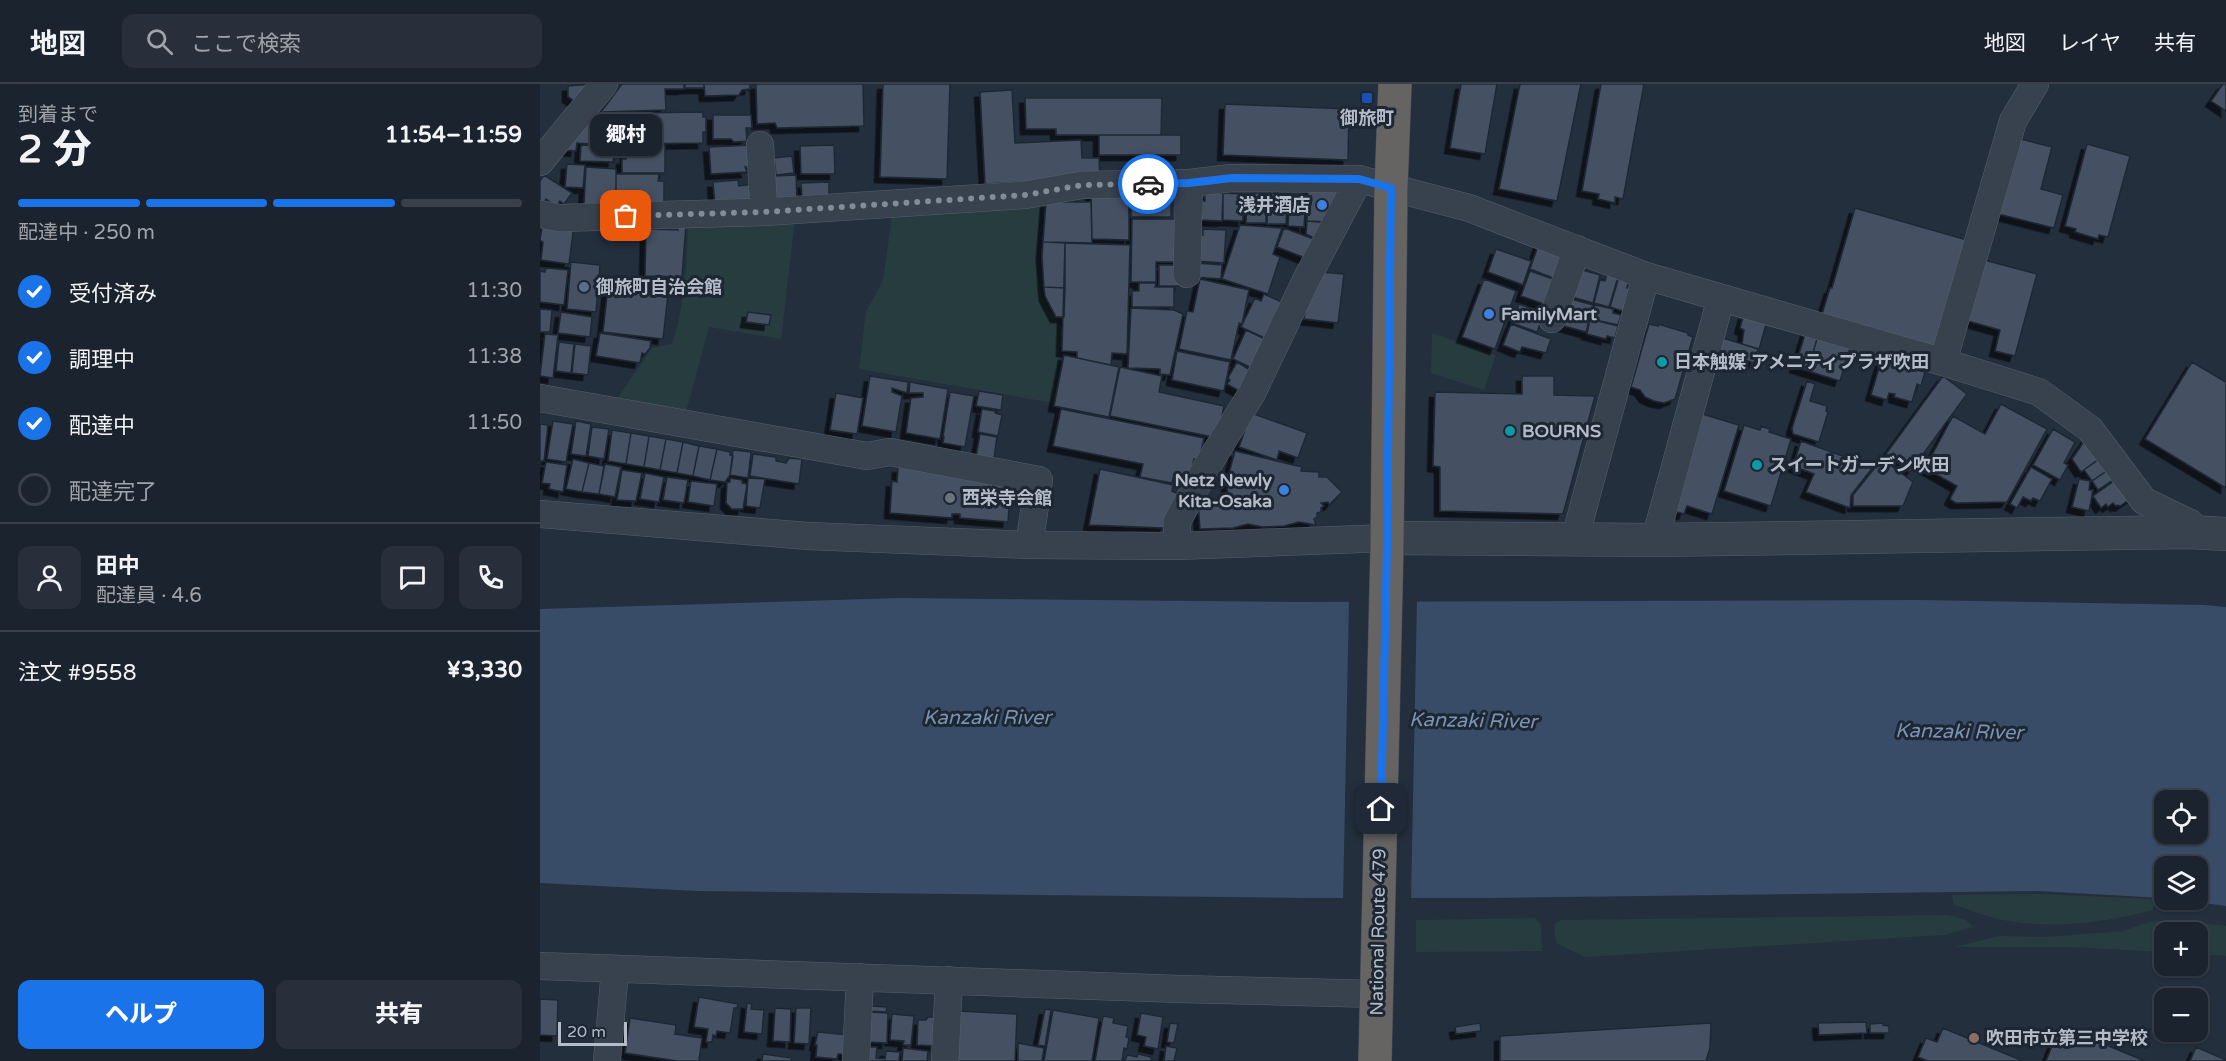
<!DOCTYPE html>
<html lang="ja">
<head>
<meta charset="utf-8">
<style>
	:root { --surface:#1b232e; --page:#282f3a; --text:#f1f3f6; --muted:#a0a4aa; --line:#39404a; --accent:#1a73e8 }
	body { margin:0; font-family:"Varela Round","Noto Sans JP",sans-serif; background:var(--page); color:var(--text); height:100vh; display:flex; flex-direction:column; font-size:22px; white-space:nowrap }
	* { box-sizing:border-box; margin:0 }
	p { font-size:20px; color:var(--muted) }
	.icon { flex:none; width:33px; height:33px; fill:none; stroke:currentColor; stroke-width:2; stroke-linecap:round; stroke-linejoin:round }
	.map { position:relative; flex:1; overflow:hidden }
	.side { display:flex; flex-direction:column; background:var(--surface); width:540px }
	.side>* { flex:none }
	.fabs { position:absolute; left:1614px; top:706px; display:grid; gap:12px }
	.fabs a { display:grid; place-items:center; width:54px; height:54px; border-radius:12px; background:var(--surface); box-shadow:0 2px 4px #0004,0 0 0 2px var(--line); font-size:30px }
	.scale { position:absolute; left:18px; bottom:15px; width:69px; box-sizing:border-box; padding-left:6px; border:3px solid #b4bcc9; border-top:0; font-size:16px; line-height:21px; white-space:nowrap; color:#b4bcc9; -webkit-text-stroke:4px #1d2633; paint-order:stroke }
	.pin { position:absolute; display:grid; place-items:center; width:51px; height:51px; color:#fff; margin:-26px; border-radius:12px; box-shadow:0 3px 9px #0006 }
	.courier { position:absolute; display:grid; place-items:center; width:60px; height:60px; margin:-30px; border:4px solid #1a73e8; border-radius:50%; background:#fff; color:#222; box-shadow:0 2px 8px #0007 }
	.bubble { position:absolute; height:42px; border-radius:12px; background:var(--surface); box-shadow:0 2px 4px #0004,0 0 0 2px var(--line); font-size:20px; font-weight:800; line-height:42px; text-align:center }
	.head em { font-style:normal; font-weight:800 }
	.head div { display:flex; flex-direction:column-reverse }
	.head { display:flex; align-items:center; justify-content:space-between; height:102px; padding:0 18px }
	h1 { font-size:39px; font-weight:800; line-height:45px }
	.bar { display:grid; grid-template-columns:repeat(4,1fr); gap:9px 6px; align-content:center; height:72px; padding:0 18px }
	.bar i { height:8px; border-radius:4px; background:var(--line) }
	.bar .active { background:var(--accent) }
	.bar p { grid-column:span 4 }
	.line { display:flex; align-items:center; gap:15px; padding:0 18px; border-top:2px solid var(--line) }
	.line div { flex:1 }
	.round { display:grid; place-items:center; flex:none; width:63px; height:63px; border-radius:12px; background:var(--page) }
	ol { padding:0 18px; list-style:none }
	li { display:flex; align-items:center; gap:18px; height:66px }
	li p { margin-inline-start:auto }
	li .icon { padding:6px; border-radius:50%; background:var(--accent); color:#fff; stroke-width:4 }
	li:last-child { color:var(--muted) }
	li i { width:33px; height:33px; border:3px solid var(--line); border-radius:50% }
	.primary-button { display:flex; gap:12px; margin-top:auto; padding:12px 18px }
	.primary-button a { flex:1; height:69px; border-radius:12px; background:var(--accent); color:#fff; font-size:24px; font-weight:800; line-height:69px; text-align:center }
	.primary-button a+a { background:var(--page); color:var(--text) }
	header { display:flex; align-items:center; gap:36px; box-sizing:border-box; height:84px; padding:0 30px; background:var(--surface); border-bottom:2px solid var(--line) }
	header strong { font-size:28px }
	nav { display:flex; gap:33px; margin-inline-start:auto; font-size:21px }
	.search { width:420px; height:54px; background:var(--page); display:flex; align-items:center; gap:15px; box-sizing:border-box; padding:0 21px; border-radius:12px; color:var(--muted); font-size:22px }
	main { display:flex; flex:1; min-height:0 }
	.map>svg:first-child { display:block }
	.green { fill:#263c3f }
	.water { fill:#394c67; fill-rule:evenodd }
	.pier { fill:#242f3e }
	.building { fill:#455162; stroke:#1f2835; stroke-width:1.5; filter:url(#shadow) }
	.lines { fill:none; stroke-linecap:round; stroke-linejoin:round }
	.minor-casing { stroke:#565f6c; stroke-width:28 }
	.tertiary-casing { stroke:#565f6c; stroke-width:34 }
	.trunk-casing { stroke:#434c59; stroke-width:34 }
	.minor { stroke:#38414e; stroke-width:27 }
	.tertiary { stroke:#38414e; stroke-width:33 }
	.trunk { stroke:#656462; stroke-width:33 }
	.done { stroke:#828b98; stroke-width:6; stroke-dasharray:0 10.8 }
	.route { stroke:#1a73e8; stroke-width:8 }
	.transit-dot { fill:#1a4fb4; stroke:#1d2633; stroke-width:2 }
	.shop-dot { fill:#3f7fe0; stroke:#1d2633; stroke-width:2 }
	.service-dot { fill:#5c6f8a; stroke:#1d2633; stroke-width:2 }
	.culture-dot { fill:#0f9aa8; stroke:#1d2633; stroke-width:2 }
	.worship-dot { fill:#6b7280; stroke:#1d2633; stroke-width:2 }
	.education-dot { fill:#8d6e63; stroke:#1d2633; stroke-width:2 }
	.labels { text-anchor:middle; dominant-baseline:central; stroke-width:6; stroke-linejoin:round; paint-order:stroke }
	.poi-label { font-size:18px; font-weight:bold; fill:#b4bcc9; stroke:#1d2633; text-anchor:start }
	.street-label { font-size:18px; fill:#b4bcc9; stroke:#1d2633 }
	.water-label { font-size:20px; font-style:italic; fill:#7c92b1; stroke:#1d2633 }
</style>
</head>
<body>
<header>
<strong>地図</strong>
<div class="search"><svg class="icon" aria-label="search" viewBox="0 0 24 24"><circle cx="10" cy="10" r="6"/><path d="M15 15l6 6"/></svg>ここで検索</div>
<nav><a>地図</a><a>レイヤ</a><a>共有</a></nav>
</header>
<main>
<section class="side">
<div class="head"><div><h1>2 分</h1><p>到着まで</p></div><em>11:54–11:59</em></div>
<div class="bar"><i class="active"></i><i class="active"></i><i class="active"></i><i></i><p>配達中 · 250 m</p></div>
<ol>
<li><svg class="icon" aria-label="check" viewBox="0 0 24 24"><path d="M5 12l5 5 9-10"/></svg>受付済み<p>11:30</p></li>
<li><svg class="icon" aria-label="check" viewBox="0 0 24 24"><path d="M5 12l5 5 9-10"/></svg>調理中<p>11:38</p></li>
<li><svg class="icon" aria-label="check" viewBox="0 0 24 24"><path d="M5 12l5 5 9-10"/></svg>配達中<p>11:50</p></li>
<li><i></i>配達完了</li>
</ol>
<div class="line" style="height:108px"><a class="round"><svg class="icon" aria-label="person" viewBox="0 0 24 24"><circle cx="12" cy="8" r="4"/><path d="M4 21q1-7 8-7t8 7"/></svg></a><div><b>田中</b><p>配達員 · 4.6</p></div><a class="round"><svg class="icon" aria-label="chat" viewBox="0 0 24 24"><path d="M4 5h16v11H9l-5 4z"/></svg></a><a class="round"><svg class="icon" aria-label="phone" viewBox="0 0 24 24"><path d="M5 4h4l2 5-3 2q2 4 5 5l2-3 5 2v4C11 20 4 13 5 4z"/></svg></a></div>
<div class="line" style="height:78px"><div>注文 #9558</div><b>¥3,330</b></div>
<div class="primary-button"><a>ヘルプ</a><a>共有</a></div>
</section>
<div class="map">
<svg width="1686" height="977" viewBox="0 0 1686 977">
	<defs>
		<filter id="shadow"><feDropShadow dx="-5.5" dy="5.5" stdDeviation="0" flood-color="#0009"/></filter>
	</defs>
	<rect width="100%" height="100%" fill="#242f3e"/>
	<path class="green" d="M501,119L495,173L502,213L523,248L513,319L319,285L326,227L343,197L352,132Z
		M255,136L241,255L169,243L146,328L76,316L112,264L132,260C145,221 147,179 148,137Z
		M892,249L956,271L944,306L891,289Z
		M1498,810L1615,815L1613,826C1564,839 1509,846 1458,835C1443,832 1429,825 1414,821L1412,811Z
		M1408,831L1426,836L1433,843L1404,851L1045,873L1016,859L1014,841L1020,836Z
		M995,834L1001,840L1002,867L876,868V836Z
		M1635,836L1686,842V872L1658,870V849H1624V868L1530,863H1415L1459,852L1506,853L1583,847L1609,838Z"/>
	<path class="water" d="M360,514L757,518L1379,516L1664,521L1686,523V822L1642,816H1658V783H1624V814L1498,807L942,814H767L158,807L0,799V525ZM1624,717H1658V750H1624Z"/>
	<path class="pier" d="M809,515H877L871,817H803Z"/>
	<path class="building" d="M52,0L38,19L28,13V2Z
		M82,0H144V5H125L126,26L61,28Z
		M145,0H164V4H145Z
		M164,0H210V5L202,6L199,11L165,12Z
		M211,0H323L324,42L237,44L235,39L217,40L216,1Z
		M343,0H410L407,95L340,93Z
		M921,0H957L945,70L910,64Z
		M980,0H1041L1017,117L959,105Z
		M1061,0H1104L1083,115L1075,113V119L1058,115L1059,110L1042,107Z
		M1683,0H1686V27L1671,17Z
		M472,6L475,59L541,56L542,74H559L560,94L445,100L440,8Z
		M485,14H622L621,51H516V45H486Z
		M685,20L809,25L808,76L683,71Z
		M57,28L91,47L83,62L37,59L36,67L23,66L43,40H50Z
		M163,28V33H166V48H163V59L95,60V29Z
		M173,31H211L212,44H206L207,57L194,58L191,55H173Z
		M559,51H641V71H559Z
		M1477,54L1512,63L1501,105L1523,111L1514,144L1458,130Z
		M86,60L125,61V89H82V75H86Z
		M1547,60L1590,72L1568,153L1559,151L1558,155L1535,148L1536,145L1525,142Z
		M41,61L79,63V72L74,71L73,78L40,77Z
		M212,61L213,83H205L207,88L171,90L169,63Z
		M294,61L295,90H261L260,62Z
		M252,72L254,89L236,91L234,74Z
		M27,80L45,81L43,104L25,103Z
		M46,83L76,85V120H44Z
		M76,90H119L118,97H124V120H76Z
		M4,91L32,109L24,120L20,117L16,122L6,115L3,120L0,118V97Z
		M256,91L257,117L235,118L233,92Z
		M198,96L199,102L213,100L215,118L175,121L173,98Z
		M289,98V113L262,114L261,99Z
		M768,104L803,108L790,138L767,137Z
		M551,108L589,109V156L552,155Z
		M591,109L631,111V133H591Z
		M665,109H683L682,137L661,136L662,117H665Z
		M683,109L703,110V137L683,136Z
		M715,109H726V139H706L707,114L715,115Z
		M728,109L739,110V115L747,116L746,140H727Z
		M750,111L766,112L764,143L748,142Z
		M506,118H551L552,159L503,158Z
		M1315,124L1427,156L1397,266L1282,230L1290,204H1292Z
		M592,135H638V178H616V198H591Z
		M3,137L34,141L29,180L1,176L3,158L0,156Z
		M767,137L789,139L780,157L766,150Z
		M138,141H146L142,193L105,192L106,145L138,146Z
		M700,141L742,144L733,170L740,173L728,210L682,195Z
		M744,144L779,157L768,175L737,163Z
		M663,145L686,146L684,179L654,177L656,151H663Z
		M503,158L525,159V204L504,203L502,173Z
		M525,159L590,161L587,270L572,269L571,281L537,274V268L522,267Z
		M999,159L1021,171L1013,194L990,185Z
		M956,165L991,177L983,201L948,188Z
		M1444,176L1497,190L1475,272L1455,267L1460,246L1428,237Z
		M31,178L60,181L56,228L27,225Z
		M657,179L682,181L681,195L656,193Z
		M619,181H640V202H619Z
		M6,184L28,186L24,221L0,218V187L5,188Z
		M1039,185L1060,191L1053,219L1032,213Z
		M990,187L1013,195L1004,220L981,212Z
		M780,188L804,190L798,239L764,235L767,214Z
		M1067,190L1078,193L1069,223L1054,219L1060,196L1065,197Z
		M1079,193L1089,196L1087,204L1092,205L1086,228L1070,223Z
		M660,195L709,206L702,240L699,239L691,276L639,265L647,227L653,228Z
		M944,195L976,207L955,265L922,253Z
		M599,199H616L615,203H634V223H592V207H599Z
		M68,203L128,210L123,255L63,248Z
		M504,203L525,204L524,233H516L505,212Z
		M724,210L746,220L729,256L701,243L715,214L721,217Z
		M1031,215L1053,221L1046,248L1024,242Z
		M979,220L1004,229L997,248L972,239Z
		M1055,221L1073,225V229L1081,231L1078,241L1051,235Z
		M591,224L634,226L643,230L630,291L620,290V285L588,284Z
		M0,225L12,226L10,248H0Z
		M21,228L52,233L50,253L18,249Z
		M208,228L231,231L229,241L206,238Z
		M1204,230L1227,237L1219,265L1202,260L1204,246L1200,244Z
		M1050,235L1078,242L1075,254L1067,252L1066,255L1047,250Z
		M971,240L1011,255L1006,269L982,263L980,268L963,261Z
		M1109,240L1118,242V240L1148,249V251L1153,253L1135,315L1124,319L1114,317L1105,313L1100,306L1091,303Z
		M706,246L729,257L716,286L693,275Z
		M1266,247L1278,251L1268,287L1255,283Z
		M60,249L111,257L110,264L105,270L102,269L100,279L56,272Z
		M5,250L18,251L13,294L0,292Z
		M1278,251L1311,261L1300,297L1268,287Z
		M1183,254L1218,265L1214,279L1178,268Z
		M19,258L34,260L31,289L16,287Z
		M35,260L51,262L48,291L32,289Z
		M637,267L690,278L684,307L632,296Z
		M524,271L579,283L569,333L514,322Z
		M1341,277L1385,288L1381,302L1377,300L1372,318L1354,313L1355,310L1349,309L1347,316L1331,311Z
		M697,278L715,289L701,308L687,300L690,296L688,294Z
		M1652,278L1686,298V404L1605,355Z
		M580,283L622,292L619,308L684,322L678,354L570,332Z
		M330,292L368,298L367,309L352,304V308L362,312L356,348L322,342Z
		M982,292H1014V311L1055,312L1023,430L900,427V383L893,382L895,308L982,310Z
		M1403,292L1427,310L1370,388L1346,370Z
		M1267,297L1275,300L1270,317L1287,322L1286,327L1288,328L1279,358L1253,350L1252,344Z
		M370,298L408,305L400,355L366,349L371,314L383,313V309H369Z
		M439,307L463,311L461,326L436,322Z
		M410,308L434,312L425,363L403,359L404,353H403Z
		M296,309L323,314L317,350L290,346Z
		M1461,320L1507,345L1467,418L1416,419L1410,415L1417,402L1385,384L1413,332L1445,350Z
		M442,325L455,327V329L462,331L458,352L438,348Z
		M521,325L664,354L659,376L654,375L650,393L634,390L632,399L600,393L603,380L513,362Z
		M711,329L767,349L758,374L739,367L737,376L699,363Z
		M1159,329L1199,341L1172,430L1147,422L1144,430L1130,426Z
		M13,337L33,340L26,378L7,375Z
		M36,337L51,340L46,372L31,370Z
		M0,340L8,341L4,377H0Z
		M1204,341L1220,346L1221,342L1230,345L1229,348L1251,355L1231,422L1184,407Z
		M52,343L69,345L64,375L48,372Z
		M1513,345L1535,358L1524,379L1528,381L1520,396L1493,381Z
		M72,346L91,349L86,380L68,377Z
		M91,349L109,352L104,383L86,380Z
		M440,350L457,353L453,381L435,378Z
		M109,352L126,355L120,386L104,383Z
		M1547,353L1562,373L1541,388L1532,375Z
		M126,355L143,358L137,389L120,386Z
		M1261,357L1333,383L1311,411L1310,424L1266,408L1274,390L1253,382Z
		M143,358L159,362L153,392L137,389Z
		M159,362L177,365L170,396L153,392Z
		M177,365L190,368V371L193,372L190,391L185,398L170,396Z
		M193,366L211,368L208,394L190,391Z
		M695,367L762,383L761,387L779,388V393H787L802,408L789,421L788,418L781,419L784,422L781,424V428L777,429V433L774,435L776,441L759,438L744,442L723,443L708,440L693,444L660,445L658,417L689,416L687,405L688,393Z
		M213,370L236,373V377L246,379L249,374L262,375L259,400L210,392Z
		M1563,372L1571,384L1552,397L1544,386Z
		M33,375L49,379L42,408L26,405Z
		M1342,375L1373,398L1363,422H1313V411Z
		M6,378L27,381L23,408L9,405L10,400L2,399Z
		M49,379L64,382L59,410L42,408Z
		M65,380L81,383L75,413L59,410Z
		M358,383L471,398L468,438L420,434V430H412V434L350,429L352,397L357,398Z
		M1491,383L1512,395L1500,417L1493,414L1491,417L1483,413L1477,424L1470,420Z
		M1571,384L1577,393L1558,406L1552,397Z
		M560,385L633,401L632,407L643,412L624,444L549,441Z
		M82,386L102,389L96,417L77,416Z
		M105,389L124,393L119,418L100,415Z
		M127,393L148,396L144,419L123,416Z
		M190,394L202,396V399L207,400L203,425H192L186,419L187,399L190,398Z
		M208,394L225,395L220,424L206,422Z
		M1539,395L1550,397L1549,406H1553L1549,427L1532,423Z
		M1577,395L1593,413L1580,422L1578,421L1576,422L1573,419L1568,423L1566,420L1561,424L1553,412Z
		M151,397L177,400L174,422L148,418Z
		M159,913L198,920L197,924H194L190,949L177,947L176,952L173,951L172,958H166L168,945L154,943Z
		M0,915L18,916L17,952L0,951Z
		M207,919L212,920L211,925L224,926L222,950L204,948Z
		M330,922L347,923L346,928L330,927Z
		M235,924L251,925L250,958L233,957Z
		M256,924H271L269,960L254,959Z
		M505,925L511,926L505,962L498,961Z
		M513,926L559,934L552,977H504Z
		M418,927L477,930L475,977H416Z
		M329,928L348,929L347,959L327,958Z
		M601,929L623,933L618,965L604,962L606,953L597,951Z
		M352,930L374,932L371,961H363L364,957L350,956Z
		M563,932L574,934L573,939L588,942L586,953L589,954L587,965L584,964L582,977H555Z
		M388,933H393L397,937L395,962L377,961L378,936H386Z
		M90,934L136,941L135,950L162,954L159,977H137L85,969Z
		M1326,938L1327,949L1279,951L1278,939Z
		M630,939L638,940L634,959L627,958Z
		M940,939L941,947L916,950L915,943Z
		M1171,939L1170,964L1166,977H960V952Z
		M1343,939V941L1349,942V949H1330V940Z
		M1520,942L1605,977H1506Z
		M1403,944L1483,977H1388L1378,973L1386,954L1397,958Z
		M278,948L309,951L307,970H298L297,975L276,973L277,961H275Z
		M478,959L504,964L502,977H478Z
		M626,962L637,964L634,977H624Z
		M329,963H337L336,974L345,975L346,967L360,968L359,977H328Z
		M1656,963L1686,976V977H1650Z
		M363,964L388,967L387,977H362Z
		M223,970L252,974L251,977H222Z
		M598,970L611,973V976L618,977H585L587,971L597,973Z"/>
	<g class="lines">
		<g class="minor-casing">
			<path id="minor" d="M220,61L224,128
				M0,78L64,0
				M0,130L20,134L224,128L485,111L542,101L649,99L692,94L819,95L929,124L1106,192L1403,278L1499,308L1550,345L1604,417L1650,439V448
				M647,190L649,99
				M1012,235L1037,165
				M1403,278L1473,37L1495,0
				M0,314L327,372L350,368L499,396L489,461
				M0,430L268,452L489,461L637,462L847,454
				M1035,454L1106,192
				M1115,456L1181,214
				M637,462V438L666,384L712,309L767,194L819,95
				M0,882L639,905L836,910
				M316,975L320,893
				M67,977L75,886
				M405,977L409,896"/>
		</g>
		<g class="tertiary-casing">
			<path id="tertiary" d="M847,454L1115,456L1650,448L1686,450"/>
		</g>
		<g class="trunk-casing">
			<path id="trunk" d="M835,977L847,462L851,104L855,0"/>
		</g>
		<use href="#minor" class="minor"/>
		<use href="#tertiary" class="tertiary"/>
		<use href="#trunk" class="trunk"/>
	</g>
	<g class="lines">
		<path class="done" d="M86,132L224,128L485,111L542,101L608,100"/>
		<path class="route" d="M608,100L649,99L692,94L819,95L851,104L847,462L841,725"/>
	</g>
	<rect class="transit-dot" x="821" y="8" width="12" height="12" rx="3"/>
	<g class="shop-dot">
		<circle cx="782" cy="121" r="6"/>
		<circle cx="949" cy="230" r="6"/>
		<circle cx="744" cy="406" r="6"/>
	</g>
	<circle class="service-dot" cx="44" cy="203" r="6"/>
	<g class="culture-dot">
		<circle cx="1122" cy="278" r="6"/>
		<circle cx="970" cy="347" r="6"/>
		<circle cx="1217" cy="381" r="6"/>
	</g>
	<circle class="worship-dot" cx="410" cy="414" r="6"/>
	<circle class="education-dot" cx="1434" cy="954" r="6"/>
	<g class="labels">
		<g class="poi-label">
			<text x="827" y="34" text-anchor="middle">御旅町</text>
			<text x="770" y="121" text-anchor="end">浅井酒店</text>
			<text x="56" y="203">御旅町自治会館</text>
			<text x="961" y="230">FamilyMart</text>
			<text x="1134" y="278">日本触媒 アメニティプラザ吹田</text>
			<text x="982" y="347">BOURNS</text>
			<text x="1229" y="381">スイートガーデン吹田</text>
			<text x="732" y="396" text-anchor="end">Netz Newly<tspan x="732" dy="21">Kita-Osaka</tspan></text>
			<text x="422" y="414">西栄寺会館</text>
			<text x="1446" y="954">吹田市立第三中学校</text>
		</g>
		<g class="street-label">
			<text transform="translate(838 848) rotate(-89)">National Route 479</text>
		</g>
		<g class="water-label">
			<text x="447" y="634">Kanzaki River</text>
			<text transform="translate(933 637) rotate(1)">Kanzaki River</text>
			<text transform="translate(1419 648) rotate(1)">Kanzaki River</text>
		</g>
	</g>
</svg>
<div class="fabs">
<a><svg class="icon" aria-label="locate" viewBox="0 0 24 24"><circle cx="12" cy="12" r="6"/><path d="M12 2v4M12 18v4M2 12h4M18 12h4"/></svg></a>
<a><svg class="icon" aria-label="layers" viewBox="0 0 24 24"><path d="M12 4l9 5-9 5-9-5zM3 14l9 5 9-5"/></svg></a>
<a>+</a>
<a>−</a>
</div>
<div class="scale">20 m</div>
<div class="pin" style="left:86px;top:132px;background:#ea580c"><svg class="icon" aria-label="bag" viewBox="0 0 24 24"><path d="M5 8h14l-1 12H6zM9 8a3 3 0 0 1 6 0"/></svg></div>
<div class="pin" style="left:841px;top:725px;background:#1f2937"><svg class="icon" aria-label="home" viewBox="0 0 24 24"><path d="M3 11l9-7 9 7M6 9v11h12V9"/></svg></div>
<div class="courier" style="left:608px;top:100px"><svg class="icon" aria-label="car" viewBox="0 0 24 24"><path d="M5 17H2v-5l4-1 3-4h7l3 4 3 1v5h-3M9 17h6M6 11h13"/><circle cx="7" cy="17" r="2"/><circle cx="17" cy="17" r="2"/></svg></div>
<div class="bubble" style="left:50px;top:30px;width:72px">郷村</div>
</div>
</main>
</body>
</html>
